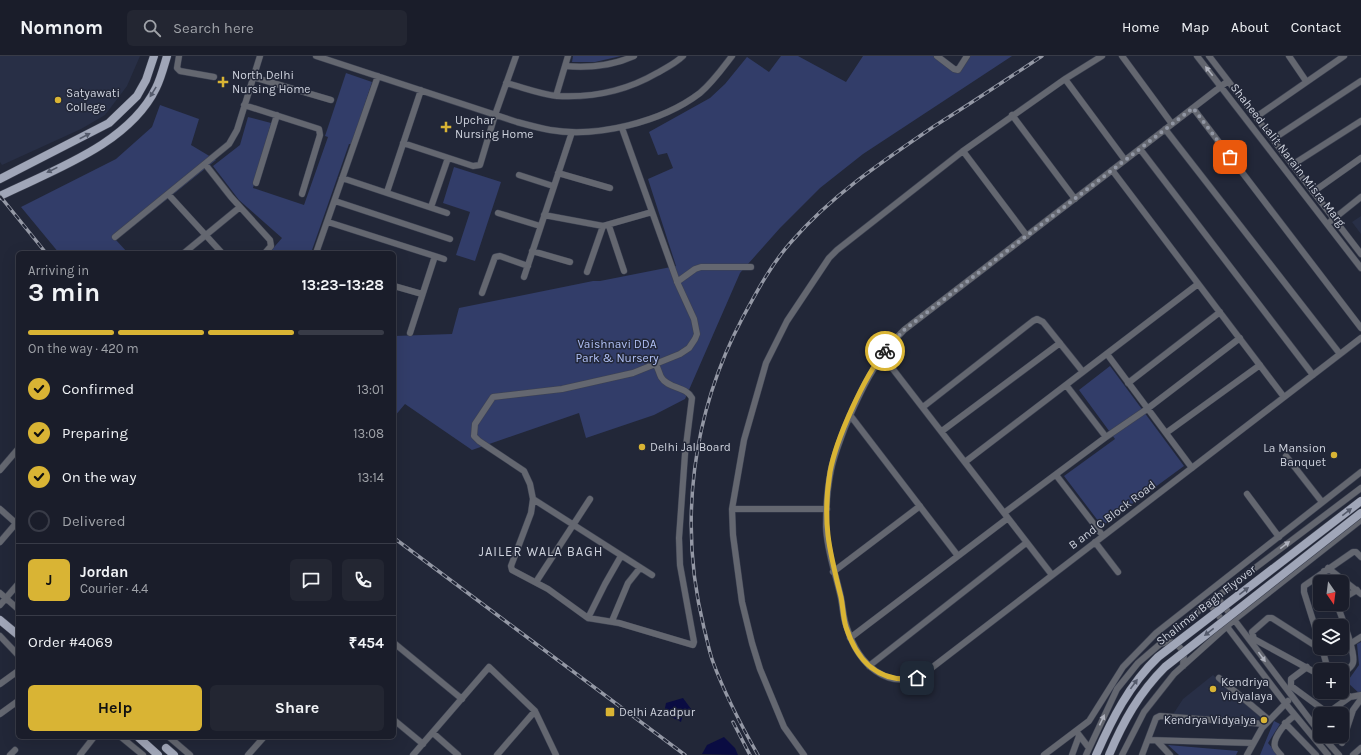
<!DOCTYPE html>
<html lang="en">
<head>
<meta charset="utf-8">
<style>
	:root { --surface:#1a1d2a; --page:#232632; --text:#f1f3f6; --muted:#9fa2a8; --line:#383b47; --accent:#d9b434 }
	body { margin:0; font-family:Karla,sans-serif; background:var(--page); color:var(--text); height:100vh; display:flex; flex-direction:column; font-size:15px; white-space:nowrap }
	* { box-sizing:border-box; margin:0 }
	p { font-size:13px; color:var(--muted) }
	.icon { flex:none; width:22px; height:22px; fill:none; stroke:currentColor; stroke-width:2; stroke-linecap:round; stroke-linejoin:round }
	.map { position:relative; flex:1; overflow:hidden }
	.drawer { position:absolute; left:16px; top:195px; width:380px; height:488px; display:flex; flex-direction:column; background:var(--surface); border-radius:6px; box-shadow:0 4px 16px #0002,0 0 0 1px var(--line) }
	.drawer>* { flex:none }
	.needle { width:26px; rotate:166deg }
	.fabs { position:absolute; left:1313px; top:519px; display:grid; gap:8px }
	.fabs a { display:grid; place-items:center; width:36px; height:36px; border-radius:6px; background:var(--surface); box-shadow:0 4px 16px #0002,0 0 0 1px var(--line); font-size:20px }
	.pin { position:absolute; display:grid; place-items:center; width:34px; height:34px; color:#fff; margin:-17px; border-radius:8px; box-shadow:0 2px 6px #0006 }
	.courier { position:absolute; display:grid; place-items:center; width:40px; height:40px; margin:-20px; border:3px solid #d9b434; border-radius:50%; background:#fff; color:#222; box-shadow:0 1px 5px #0007 }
	.head em { font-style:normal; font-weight:700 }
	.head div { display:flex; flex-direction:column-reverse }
	.head { display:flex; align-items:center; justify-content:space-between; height:68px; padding:0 12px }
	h1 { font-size:26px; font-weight:700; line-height:30px }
	.bar { display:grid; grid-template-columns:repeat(4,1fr); gap:6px 4px; align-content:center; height:48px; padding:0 12px }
	.bar i { height:5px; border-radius:3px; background:var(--line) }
	.bar .active { background:var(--accent) }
	.bar p { grid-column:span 4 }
	.line { display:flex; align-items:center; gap:10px; padding:0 12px; border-top:1px solid var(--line) }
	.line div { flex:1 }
	.round { display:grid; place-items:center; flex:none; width:42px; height:42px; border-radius:6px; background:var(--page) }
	ol { padding:0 12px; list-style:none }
	li { display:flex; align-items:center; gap:12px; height:44px }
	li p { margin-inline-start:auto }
	li .icon { padding:4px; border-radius:50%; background:var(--accent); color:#111; stroke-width:4 }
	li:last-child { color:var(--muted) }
	li i { width:22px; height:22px; border:2px solid var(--line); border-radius:50% }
	.button { display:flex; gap:8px; margin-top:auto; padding:8px 12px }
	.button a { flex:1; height:46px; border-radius:6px; background:var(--accent); color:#111; font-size:16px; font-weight:700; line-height:46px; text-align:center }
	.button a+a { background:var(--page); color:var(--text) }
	header { display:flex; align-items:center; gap:24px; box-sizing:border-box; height:56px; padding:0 20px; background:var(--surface); border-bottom:1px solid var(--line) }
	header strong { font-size:19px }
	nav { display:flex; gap:22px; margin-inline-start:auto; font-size:14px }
	.search { width:280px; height:36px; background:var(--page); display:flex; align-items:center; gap:10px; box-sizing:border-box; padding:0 14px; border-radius:6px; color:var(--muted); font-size:15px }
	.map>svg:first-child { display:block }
	.built { fill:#282f46 }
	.green { fill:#323d69 }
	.water { fill:#0a0c42 }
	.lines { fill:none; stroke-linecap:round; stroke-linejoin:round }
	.minor-casing { stroke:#3d4252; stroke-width:7 }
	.major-casing { stroke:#3d4252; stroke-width:9 }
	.minor { stroke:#646770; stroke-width:6 }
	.major { stroke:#a0a6b8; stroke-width:8 }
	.rail-casing { stroke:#9498a5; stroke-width:3.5 }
	.rail { stroke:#222738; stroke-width:2; stroke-dasharray:6; stroke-linecap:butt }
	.major-bridge-casing { stroke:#3d4252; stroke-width:9; stroke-linecap:butt }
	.major-bridge { stroke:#a0a6b8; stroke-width:8 }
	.oneway { fill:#aeb1bc }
	.oneway2 { fill:#545a6b }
	.done { stroke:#9196a3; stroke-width:4; stroke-dasharray:0 7.2 }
	.route { stroke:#d9b434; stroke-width:5 }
	.poi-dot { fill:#d9b434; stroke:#222738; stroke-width:1.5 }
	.labels { text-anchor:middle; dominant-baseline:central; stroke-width:3; stroke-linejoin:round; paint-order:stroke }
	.poi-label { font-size:12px; fill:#cdd1dc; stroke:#222738; text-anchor:start }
	.street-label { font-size:12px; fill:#cdd1dc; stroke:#222738 }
	.park-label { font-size:12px; fill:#b0c0f5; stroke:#222738 }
	.neighbourhood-label { font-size:13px; letter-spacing:1px; fill:#cdd1dc; stroke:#222738 }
</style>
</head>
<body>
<header>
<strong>Nomnom</strong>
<div class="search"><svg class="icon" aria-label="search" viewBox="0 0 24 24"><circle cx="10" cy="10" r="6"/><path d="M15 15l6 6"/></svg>Search here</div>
<nav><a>Home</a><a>Map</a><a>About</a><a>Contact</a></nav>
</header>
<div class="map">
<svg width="1361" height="699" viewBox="0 0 1361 699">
	<rect width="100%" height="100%" fill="#222738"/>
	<path class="built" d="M0,0H140L127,30L105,59L81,73L2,109L0,106Z
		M1361,160V178L1352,166Z
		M1213,619L1266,664L1172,660L1183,643Z"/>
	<path class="green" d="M573,0H621L595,6H572Z
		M781,0H798L846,26L863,0H933L955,13L965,0H1012L863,98L820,132L780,172L740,217L685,343L654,359L586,382L579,357L472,394L405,348L394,361V280L452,278L459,252L593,225H600L676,210L648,123L673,112L667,97L658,99L649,76L710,42L725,28L747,1L769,16Z
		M346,17L372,26L352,88H349L311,197H269L282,182L239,144L213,110L240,89L248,61L271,67L253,132L304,149L328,81L325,80Z
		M160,49L199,63L191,89L216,104L116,184L128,197H59L21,151L116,103L152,71Z
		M454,111L501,126L475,205L456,199L470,156L443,147Z
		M1110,310L1184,410L1102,470L1064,420L1115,383L1079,334Z
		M1361,586V637L1360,638L1347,626L1359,609L1357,588Z
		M1274,665L1280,668L1268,687L1278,699H1260Z
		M1168,689L1238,695L1236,699H1179Z"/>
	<path class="water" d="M683,642L694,657L689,661L683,658L681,666L664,657L666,647Z
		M724,681L735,692L738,699L702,698L707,689Z"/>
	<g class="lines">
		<g class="minor-casing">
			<path id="minor" d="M179,0L177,12L180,15L214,21
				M316,0L517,66C528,69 539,72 550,74C597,82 662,66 700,37C713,26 722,13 732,0
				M937,0L954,13L958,14L967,0
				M1122,0L1172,68
				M1197,0L1361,212
				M1209,0L1361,198
				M1289,0L1306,25
				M565,10C588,12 612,10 634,0
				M253,21L331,44
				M1065,23L1102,0
				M1228,25L904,274C876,301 860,336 845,371C840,385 834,399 831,414C827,433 826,452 826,471C827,496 836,518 841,542C843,552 843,562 847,572C858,607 887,637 925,617L1361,282
				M506,27C522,31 540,38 557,40C593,42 626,35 657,17C666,12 676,7 683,0
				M556,40L568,0
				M244,49L319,73L320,79L302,138
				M1193,52L1361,272
				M1012,59L1075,143
				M1256,61L1344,0
				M622,72L678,228L694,263L697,278L695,283L689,292L680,298L633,317L562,333L493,341L475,368L474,380L479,385L524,415L530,428L533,443L531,457L511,510L512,514L548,533L588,562L619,567L693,589L694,586L680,509L679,482L685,398L692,342C686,330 668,333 661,321C659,317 658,312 656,309
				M1165,73L1340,298
				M1273,83L1361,25
				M403,87L473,110L480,109L495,59L516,0
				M1140,93L1313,319
				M963,95L1027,180
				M205,108L231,141L270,184L271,190L265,197
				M1292,109L1361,65
				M1112,114L1284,341
				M558,117L610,132
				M519,119L553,130
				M342,122L447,157
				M256,127L277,59
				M387,136L421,34
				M1313,136L1361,102
				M168,138L222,197
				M335,145L450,183
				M431,151L448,102
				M498,157L540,170
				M544,159L603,170L652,156
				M1331,165L1361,141
				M328,166L444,203
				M609,170L624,215
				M115,181L229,88L237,74L260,0
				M532,195L570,206
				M184,197L240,151
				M316,197L378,20
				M587,216L603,170
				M524,221L572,76
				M677,226L695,213L701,211H751
				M394,230L422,238
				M482,237L495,201L500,200L528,210
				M410,277L435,200
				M1107,298L1192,412
				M882,299L1052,519
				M1128,327L1220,256
				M923,351L1033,265L1037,263L1043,266L1083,316
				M850,359L958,500
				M942,375L1060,287
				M1166,377L1260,309
				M1106,381L1147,353L1240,282
				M1286,400L1322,446
				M965,406L1198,228
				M0,414L18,393
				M1056,419L1103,480
				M1247,438L1279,481
				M533,443L652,519
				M0,453L18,469
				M732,453H827
				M1004,457L1106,381L1066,329
				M0,486L18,465
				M1095,486L1118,516
				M1328,512L1361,538
				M1324,515L1328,526
				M833,516L920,450
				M536,526L590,443
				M0,537L18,553
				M1217,541L1320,677
				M1342,543L1357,534
				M1209,547L1285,647L1328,699
				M1337,548C1341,560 1356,596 1353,607C1352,611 1346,615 1342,618
				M0,549L18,528
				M588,562L605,528L621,500
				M612,565L628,527L640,512
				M0,580L18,599
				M850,582L1008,462
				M394,587L462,643
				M1320,587L1304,536V530L1353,496H1356L1361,501
				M1160,588C1172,584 1178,587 1184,597L1183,610
				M1350,588L1361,581
				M1322,592L1328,614
				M869,610L1026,487
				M1307,611L1291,623V630L1325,655L1329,656L1350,641
				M1320,619L1254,583L1252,576L1268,562H1272L1322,594
				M1219,622L1269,664
				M0,628L18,615
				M1342,635L1350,641L1361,639
				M0,658L18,645
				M394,664L423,688
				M1285,667L1316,699
				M1076,675L1089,692
				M433,677L458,699
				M1322,680L1339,699
				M121,681L143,699
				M169,681L190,699
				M1148,684L1253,687
				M1157,685L1170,699
				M1342,687L1353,654L1361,643
				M10,699L15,694
				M80,699L94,681
				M248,699L264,681
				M413,699L489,611L535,655L556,699
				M497,699L535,655
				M804,699L784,671L760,613L752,587L742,546L733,479L732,453L744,384L766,307L787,265L829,202L837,194L963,95L1065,23L1125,104
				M1044,699L1089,665L1123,611L1156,577L1361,416
				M1072,699L1079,680
				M1086,699L1117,633L1138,607L1202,552L1361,432
				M1122,699L1144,656L1174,618L1234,564L1361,464
				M1142,699L1156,662L1160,660L1265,668
				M1247,699L1262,672L1288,645
				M1281,699C1279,697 1276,694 1275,691C1272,682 1288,663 1295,660
				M1353,699L1361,692"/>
		</g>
		<g class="major-casing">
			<path id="major" d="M0,123L109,67L137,40L146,24L154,0
				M0,140C53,114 129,88 156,32C161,22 164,10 167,0
				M0,564L18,579
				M138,681L158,699
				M166,692L174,699"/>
		</g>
		<use href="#minor" class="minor"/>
		<use href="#major" class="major"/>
		<g class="rail-casing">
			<path id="rail" d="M0,140L46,197
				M394,482L685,699
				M733,666L750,699
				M758,699C741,669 725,639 713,606C709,595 707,583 704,572C678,467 692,357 743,261C757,235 772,207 792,185C832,139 883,105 933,71C970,48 1006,24 1042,0"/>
		</g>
		<use href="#rail" class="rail"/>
		<g class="major-bridge-casing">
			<path id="major-bridge" d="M1096,699C1112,663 1129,629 1158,601L1361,445
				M1109,699C1123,666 1139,637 1165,611L1361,457"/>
		</g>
		<use href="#major-bridge" class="major-bridge"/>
	</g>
	<defs><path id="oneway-solid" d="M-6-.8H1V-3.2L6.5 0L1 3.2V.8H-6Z"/></defs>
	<g class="oneway">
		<use href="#oneway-solid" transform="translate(1209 15) rotate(-128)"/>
		<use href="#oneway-solid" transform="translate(1285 489) rotate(-37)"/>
		<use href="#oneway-solid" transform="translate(1262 601) rotate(54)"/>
		<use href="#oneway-solid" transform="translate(1102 664) rotate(-65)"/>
	</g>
	<g class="oneway2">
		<use href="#oneway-solid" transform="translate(153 36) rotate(122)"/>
		<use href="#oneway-solid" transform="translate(85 80) rotate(-27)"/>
		<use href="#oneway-solid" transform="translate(52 114) rotate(154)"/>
		<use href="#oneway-solid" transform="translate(1347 456) rotate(-38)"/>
		<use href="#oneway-solid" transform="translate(1244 535) rotate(-38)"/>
		<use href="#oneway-solid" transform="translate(1209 576) rotate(142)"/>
		<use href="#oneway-solid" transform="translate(1134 628) rotate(-54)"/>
	</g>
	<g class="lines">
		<path class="done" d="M885,295L904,274L1193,52L1230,101"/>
		<path class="route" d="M885,295C864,321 836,383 830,416C822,465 829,494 841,541C843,551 843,561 846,571C857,605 879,628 917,622"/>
	</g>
	<g class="poi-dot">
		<path d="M221 20h4v4h4v4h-4v4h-4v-4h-4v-4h4z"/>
		<circle cx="58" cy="44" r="4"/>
		<path d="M444 65h4v4h4v4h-4v4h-4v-4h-4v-4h4z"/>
		<circle cx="642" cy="391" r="4"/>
		<circle cx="1334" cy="399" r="4"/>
		<circle cx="1213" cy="633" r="4"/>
		<rect x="605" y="651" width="10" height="10" rx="2"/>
		<circle cx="1264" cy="664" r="4"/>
	</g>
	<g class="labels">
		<g class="poi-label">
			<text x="232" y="19">North Delhi<tspan x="232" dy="14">Nursing Home</tspan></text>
			<text x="66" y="37">Satyawati<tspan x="66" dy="14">College</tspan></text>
			<text x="455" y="64">Upchar<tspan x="455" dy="14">Nursing Home</tspan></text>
			<text x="650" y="391">Delhi Jal Board</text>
			<text x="1326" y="392" text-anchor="end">La Mansion<tspan x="1326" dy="14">Banquet</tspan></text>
			<text x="1221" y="626">Kendriya<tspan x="1221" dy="14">Vidyalaya</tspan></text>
			<text x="619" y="656">Delhi Azadpur</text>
			<text x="1256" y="664" text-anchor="end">Kendrya Vidyalya</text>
		</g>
		<g class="street-label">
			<text transform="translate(1288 99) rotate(52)">Shaheed Lalit Narain Misra Marg</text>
			<text transform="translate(1112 459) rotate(-37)">B and C Block Road</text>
			<text transform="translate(1206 549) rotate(-38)">Shalimar Bagh Flyover</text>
		</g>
		<g class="park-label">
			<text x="617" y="288">Vaishnavi DDA<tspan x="617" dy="14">Park &amp; Nursery</tspan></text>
		</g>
		<g class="neighbourhood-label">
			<text x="541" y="495">JAILER WALA BAGH</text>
		</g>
	</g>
</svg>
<div class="fabs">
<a><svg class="needle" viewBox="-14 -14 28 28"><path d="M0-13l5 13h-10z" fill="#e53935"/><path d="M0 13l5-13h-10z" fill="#9fa2a8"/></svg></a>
<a><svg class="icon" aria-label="layers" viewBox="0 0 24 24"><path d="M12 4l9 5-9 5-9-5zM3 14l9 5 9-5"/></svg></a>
<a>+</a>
<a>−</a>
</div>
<div class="pin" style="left:1230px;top:101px;background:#ea580c"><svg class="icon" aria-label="bag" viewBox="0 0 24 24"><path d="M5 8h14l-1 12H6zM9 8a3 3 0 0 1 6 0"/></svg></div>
<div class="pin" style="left:917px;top:622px;background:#1f2937"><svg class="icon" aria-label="home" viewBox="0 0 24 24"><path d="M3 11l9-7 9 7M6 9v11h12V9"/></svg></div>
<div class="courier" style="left:885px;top:295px"><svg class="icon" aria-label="bike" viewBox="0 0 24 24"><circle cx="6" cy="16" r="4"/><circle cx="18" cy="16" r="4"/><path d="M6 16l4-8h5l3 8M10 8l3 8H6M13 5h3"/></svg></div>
<section class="drawer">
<div class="head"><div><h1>3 min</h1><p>Arriving in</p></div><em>13:23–13:28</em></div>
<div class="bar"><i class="active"></i><i class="active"></i><i class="active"></i><i></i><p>On the way · 420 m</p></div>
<ol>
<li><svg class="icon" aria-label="check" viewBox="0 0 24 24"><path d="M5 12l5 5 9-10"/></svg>Confirmed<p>13:01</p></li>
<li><svg class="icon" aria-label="check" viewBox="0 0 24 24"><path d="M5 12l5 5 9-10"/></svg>Preparing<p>13:08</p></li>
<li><svg class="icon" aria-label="check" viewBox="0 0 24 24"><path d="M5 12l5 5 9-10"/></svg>On the way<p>13:14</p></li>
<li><i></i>Delivered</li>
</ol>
<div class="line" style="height:72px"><b class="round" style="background:var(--accent);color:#111">J</b><div><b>Jordan</b><p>Courier · 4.4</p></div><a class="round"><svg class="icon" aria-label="chat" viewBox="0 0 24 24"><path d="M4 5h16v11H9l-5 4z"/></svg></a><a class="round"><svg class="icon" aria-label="phone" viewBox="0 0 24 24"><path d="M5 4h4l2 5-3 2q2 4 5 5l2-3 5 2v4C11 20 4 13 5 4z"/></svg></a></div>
<div class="line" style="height:52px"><div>Order #4069</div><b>₹454</b></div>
<div class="button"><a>Help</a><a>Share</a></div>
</section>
</div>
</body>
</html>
